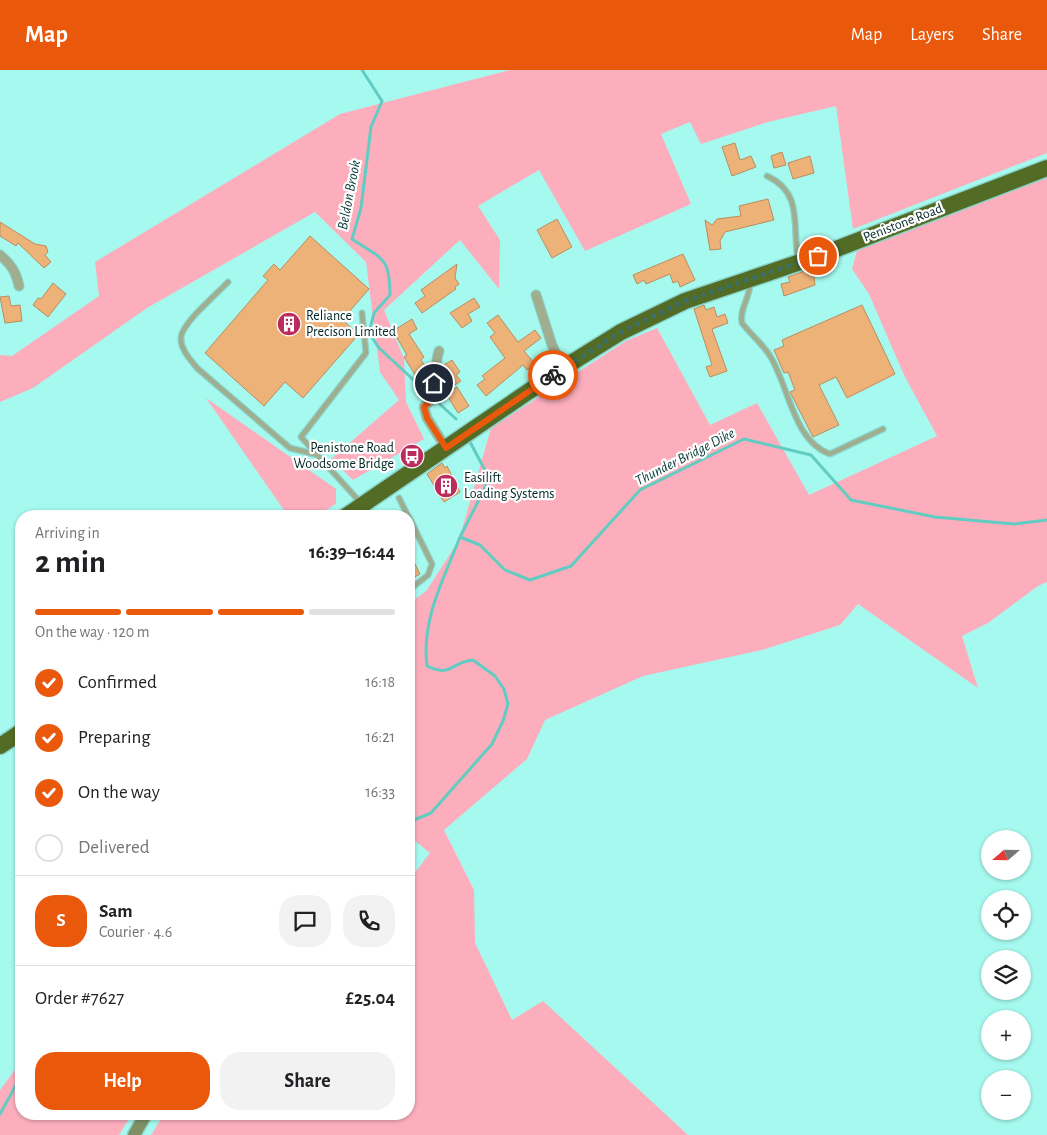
<!DOCTYPE html>
<html lang="en">
<head>
<meta charset="utf-8">
<style>
	:root { --surface:#fff; --page:#f2f2f2; --text:#202124; --muted:#757577; --line:#e0e0e0; --accent:#ea580c }
	body { margin:0; font-family:"Alegreya Sans",sans-serif; background:var(--page); color:var(--text); height:100vh; display:flex; flex-direction:column; font-size:19px; white-space:nowrap }
	* { box-sizing:border-box; margin:0 }
	p { font-size:16px; color:var(--muted) }
	.icon { flex:none; width:28px; height:28px; fill:none; stroke:currentColor; stroke-width:2; stroke-linecap:round; stroke-linejoin:round }
	.map { position:relative; flex:1; overflow:hidden }
	.side { position:absolute; left:15px; top:440px; width:400px; height:610px; display:flex; flex-direction:column; background:var(--surface); border-radius:20px; box-shadow:0 1px 4px #0004 }
	.side>* { flex:none }
	.needle { width:32px; rotate:250deg }
	.fabs { position:absolute; left:981px; top:760px; display:grid; gap:10px }
	.fabs a { display:grid; place-items:center; width:50px; height:50px; border-radius:50%; background:var(--surface); box-shadow:0 1px 4px #0004; font-size:25px }
	.pin { position:absolute; display:grid; place-items:center; width:42px; height:42px; color:#fff; margin:-21px; border:2px solid #fff; border-radius:50%; box-shadow:0 1px 5px #0007 }
	.courier { position:absolute; display:grid; place-items:center; width:50px; height:50px; margin:-25px; border:4px solid #ea580c; border-radius:50%; background:#fff; color:#222; box-shadow:0 1px 6px #0007 }
	.overview em { font-style:normal; font-weight:700 }
	.overview div { display:flex; flex-direction:column-reverse }
	.overview { display:flex; align-items:center; justify-content:space-between; height:85px; padding:0 20px }
	h1 { font-size:32px; font-weight:700; line-height:38px }
	.bar { display:grid; grid-template-columns:repeat(4,1fr); gap:8px 5px; align-content:center; height:60px; padding:0 20px }
	.bar i { height:6px; border-radius:4px; background:var(--line) }
	.bar .selected { background:var(--accent) }
	.bar p { grid-column:span 4 }
	.line { display:flex; align-items:center; gap:12px; padding:0 20px; border-top:1px solid var(--line) }
	.line div { flex:1 }
	.round { display:grid; place-items:center; flex:none; width:52px; height:52px; border-radius:20px; background:var(--page) }
	ol { padding:0 20px; list-style:none }
	li { display:flex; align-items:center; gap:15px; height:55px }
	li p { margin-inline-start:auto }
	li .icon { padding:5px; border-radius:50%; background:var(--accent); color:#fff; stroke-width:4 }
	li:last-child { color:var(--muted) }
	li i { width:28px; height:28px; border:2px solid var(--line); border-radius:50% }
	.cta { display:flex; gap:10px; margin-top:auto; padding:10px 20px }
	.cta a { flex:1; height:58px; border-radius:20px; background:var(--accent); color:#fff; font-size:20px; font-weight:700; line-height:58px; text-align:center }
	.cta a+a { background:var(--page); color:var(--text) }
	header { display:flex; align-items:center; gap:30px; box-sizing:border-box; height:70px; padding:0 25px; background:var(--accent); color:#fff }
	header strong { font-size:24px }
	nav { display:flex; gap:28px; margin-inline-start:auto; font-size:18px }
	.map>svg:first-child { display:block }
	.green { fill:#fcaebd }
	.lines { fill:none; stroke-linecap:round; stroke-linejoin:round }
	.stream { stroke:#61ccc1; stroke-width:3 }
	.building { fill:#ecb278; stroke:#ba8d5f }
	.lane-casing { stroke:#88d3ca; stroke-width:7 }
	.street-casing { stroke:#88d3ca; stroke-width:11 }
	.secondary-casing { stroke:#88d3ca; stroke-width:15 }
	.highway-casing { stroke:#88d3ca; stroke-width:19 }
	.lane { stroke:#a0ad8f; stroke-width:4.5 }
	.street { stroke:#a0ad8f; stroke-width:9 }
	.secondary { stroke:#7f9164; stroke-width:12 }
	.highway { stroke:#526b25; stroke-width:16 }
	.done { stroke:#3b706a; stroke-width:5; stroke-dasharray:0 9 }
	.route { stroke:#ea580c; stroke-width:6 }
	.labels { text-anchor:middle; dominant-baseline:central; stroke-width:4.5; stroke-linejoin:round; paint-order:stroke }
	.street-label { font-size:14px; fill:#012623; stroke:#fff }
	.poi-label { font-size:14px; fill:#012623; stroke:#fff; text-anchor:start }
	.water-label { font-size:15px; font-style:italic; fill:#0b3e3a; stroke:#fff }
</style>
</head>
<body>
<header>
<strong>Map</strong>
<nav><a>Map</a><a>Layers</a><a>Share</a></nav>
</header>
<div class="map">
<svg width="1047" height="1065" viewBox="0 0 1047 1065">
	<rect width="100%" height="100%" fill="#a6f9ef"/>
	<path class="green" d="M510,0H1047V83L853,159L836,36L768,52L701,74L690,52L661,64L691,134L585,181L539,100L478,136L500,170L499,219L460,170L384,240L404,289L406,332L424,369L353,410L331,389L399,330L380,302L366,192L315,142L147,238L33,318L0,332V285L12,286L99,226L95,192L340,44Z
		M1047,107V512L1038,516L988,553L962,566L978,618L858,534L840,555L762,580L643,606L545,650L527,689L444,760L474,820L475,873L512,950L543,931L688,1065H151L164,1044H409V810L430,783L409,766V534L427,520L459,470L491,358L626,271L657,258L710,355L757,333L809,425L937,366L904,305L869,224L852,199L858,177Z
		M206,328L336,419V434L316,446H288Z
		M21,992V1044H132L119,1065H0V1020Z"/>
	<g class="lines">
		<path class="stream" d="M362,0L382,31L371,57L361,138L352,169C382,189 390,187 390,225L374,243L369,263L379,278L456,349
			M460,467L485,418L486,402L470,372
			M409,752L431,743L492,674L503,651L508,634L504,619L495,606L473,590C450,592 452,608 427,596C421,550 444,508 460,467L480,475L505,500L530,510L571,496L640,420L744,369L811,385L851,430L935,447L1014,454L1047,450
			M0,1044L21,1006"/>
	</g>
	<path class="building" d="M735,73L740,90L751,86L756,97L732,106L722,77Z
		M782,82L786,95L774,98L771,86Z
		M810,86L814,103L793,109L788,93Z
		M768,129L774,150L725,162L720,171L721,179L710,180L705,150L712,155L717,149L741,146L739,136Z
		M557,149L572,177L552,188L537,160Z
		M0,152L35,174L46,176L48,182L45,185L51,192L44,198L18,173L16,176L0,166Z
		M310,166L369,219L342,250L359,264L303,328L285,312L264,336L205,283L268,210L263,206L274,194L280,200Z
		M683,184L695,210L680,217L678,211L673,213L670,204L646,214L644,210L637,214L633,205Z
		M457,194L455,208L459,214L455,217L456,219L422,243L415,233L425,226L421,220Z
		M813,198L815,215L784,226L781,214L790,212L788,207Z
		M53,213L66,224L48,247L33,235L38,228L41,229Z
		M9,226L11,236L20,235L22,251L5,253L0,227Z
		M474,228L480,237L468,244L472,251L462,258L450,243Z
		M704,235L706,240L714,237L717,247L725,244L728,253L712,259L727,301L710,307L706,297L712,295L694,239Z
		M862,235L895,304L847,328L836,307L819,315L839,355L813,367L790,322L795,320L788,302L784,303L774,280L784,276L782,270Z
		M498,245L518,272L535,260L541,268L524,281L535,294L527,300L523,295L486,326L477,315L485,309L482,306L505,288L490,267L495,263L487,253Z
		M412,249L417,259L409,264L424,287L421,290L428,301L417,308L404,287L407,285L393,261Z
		M452,290L460,302L456,305L461,311L453,316L442,300V296Z
		M457,317L469,336L458,343L446,324Z
		M442,393L445,398L447,396L460,422L444,432L427,404Z
		M409,482L420,504L409,510Z"/>
	<g class="lines">
		<g class="lane-casing">
			<path id="lane" d="M767,106C804,123 792,157 798,189
				M228,212C217,224 183,252 181,267C180,279 190,289 197,298L290,378L318,385
				M750,212C751,227 739,238 742,253C751,265 763,274 770,286C789,316 793,371 830,384L883,359
				M399,428L408,446
				M360,432L301,367L366,283L362,243
				M409,447L432,494L428,505L409,520"/>
		</g>
		<g class="street-casing">
			<path id="street" d="M0,185C11,194 16,202 19,216
				M536,225L552,275L563,298
				M439,281C434,294 437,320 432,329C430,332 426,334 424,337L427,348L446,378"/>
		</g>
		<g class="secondary-casing">
			<path id="secondary" d="M134,1065L146,1044"/>
		</g>
		<g class="highway-casing">
			<path id="highway" d="M346,446L563,298L621,262L685,231L818,186L1047,98
				M0,676L21,662"/>
		</g>
		<use href="#lane" class="lane"/>
		<use href="#street" class="street"/>
		<use href="#secondary" class="secondary"/>
		<use href="#highway" class="highway"/>
	</g>
	<g class="lines">
		<path class="done" d="M553,305L621,262L685,231L818,186"/>
		<path class="route" d="M434,313L431,330L424,337L427,348L446,378L553,305"/>
	</g>
	<defs>
		<g id="building-disc" transform="scale(1.25)"><circle r="9.5" fill="#ba2c5b" stroke="#fff"/><path d="M-4-6H4V6H1V3H-1V6H-4ZM-2.5-4.3h1.7v1.8h-1.7ZM.8-4.3h1.7v1.8H.8ZM-2.5-1h1.7V.8h-1.7ZM.8-1h1.7V.8H.8Z" fill="#fff"/></g>
		<g id="bus-disc" transform="scale(1.25)"><circle r="9.5" fill="#ba2c5b" stroke="#fff"/><path d="M-5-6H5V4H4V6H2V4H-2V6H-4V4H-5ZM-3.5-4V0h7V-4ZM-3.5 1.2v1.5H-2V1.2ZM2 1.2v1.5H3.5V1.2Z" fill="#fff"/></g>
	</defs>
	<g fill-rule="evenodd">
		<use href="#building-disc" x="289" y="254"/>
		<use href="#bus-disc" x="412" y="386"/>
		<use href="#building-disc" x="446" y="416"/>
	</g>
	<g class="labels">
		<g class="street-label">
			<text transform="translate(903 153) rotate(-21)">Penistone Road</text>
		</g>
		<g class="poi-label">
			<text x="306" y="246">Reliance<tspan x="306" dy="16">Precison Limited</tspan></text>
			<text x="394" y="378" text-anchor="end">Penistone Road<tspan x="394" dy="16">Woodsome Bridge</tspan></text>
			<text x="464" y="408">Easilift<tspan x="464" dy="16">Loading Systems</tspan></text>
		</g>
		<g class="water-label">
			<text transform="translate(349 125) rotate(-79)">Beldon Brook</text>
			<text transform="translate(685 387) rotate(-27)">Thunder Bridge Dike</text>
		</g>
	</g>
</svg>
<div class="fabs">
<a><svg class="needle" viewBox="-14 -14 28 28"><path d="M0-13l5 13h-10z" fill="#e53935"/><path d="M0 13l5-13h-10z" fill="#757577"/></svg></a>
<a><svg class="icon" aria-label="locate" viewBox="0 0 24 24"><circle cx="12" cy="12" r="6"/><path d="M12 2v4M12 18v4M2 12h4M18 12h4"/></svg></a>
<a><svg class="icon" aria-label="layers" viewBox="0 0 24 24"><path d="M12 4l9 5-9 5-9-5zM3 14l9 5 9-5"/></svg></a>
<a>+</a>
<a>−</a>
</div>
<div class="pin" style="left:818px;top:186px;background:#ea580c"><svg class="icon" aria-label="bag" viewBox="0 0 24 24"><path d="M5 8h14l-1 12H6zM9 8a3 3 0 0 1 6 0"/></svg></div>
<div class="pin" style="left:434px;top:313px;background:#1f2937"><svg class="icon" aria-label="home" viewBox="0 0 24 24"><path d="M3 11l9-7 9 7M6 9v11h12V9"/></svg></div>
<div class="courier" style="left:553px;top:305px"><svg class="icon" aria-label="bike" viewBox="0 0 24 24"><circle cx="6" cy="16" r="4"/><circle cx="18" cy="16" r="4"/><path d="M6 16l4-8h5l3 8M10 8l3 8H6M13 5h3"/></svg></div>
<section class="side">
<div class="overview"><div><h1>2 min</h1><p>Arriving in</p></div><em>16:39–16:44</em></div>
<div class="bar"><i class="selected"></i><i class="selected"></i><i class="selected"></i><i></i><p>On the way · 120 m</p></div>
<ol>
<li><svg class="icon" aria-label="check" viewBox="0 0 24 24"><path d="M5 12l5 5 9-10"/></svg>Confirmed<p>16:18</p></li>
<li><svg class="icon" aria-label="check" viewBox="0 0 24 24"><path d="M5 12l5 5 9-10"/></svg>Preparing<p>16:21</p></li>
<li><svg class="icon" aria-label="check" viewBox="0 0 24 24"><path d="M5 12l5 5 9-10"/></svg>On the way<p>16:33</p></li>
<li><i></i>Delivered</li>
</ol>
<div class="line" style="height:90px"><b class="round" style="background:var(--accent);color:#fff">S</b><div><b>Sam</b><p>Courier · 4.6</p></div><a class="round"><svg class="icon" aria-label="chat" viewBox="0 0 24 24"><path d="M4 5h16v11H9l-5 4z"/></svg></a><a class="round"><svg class="icon" aria-label="phone" viewBox="0 0 24 24"><path d="M5 4h4l2 5-3 2q2 4 5 5l2-3 5 2v4C11 20 4 13 5 4z"/></svg></a></div>
<div class="line" style="height:65px"><div>Order #7627</div><b>£25.04</b></div>
<div class="cta"><a>Help</a><a>Share</a></div>
</section>
</div>
</body>
</html>
